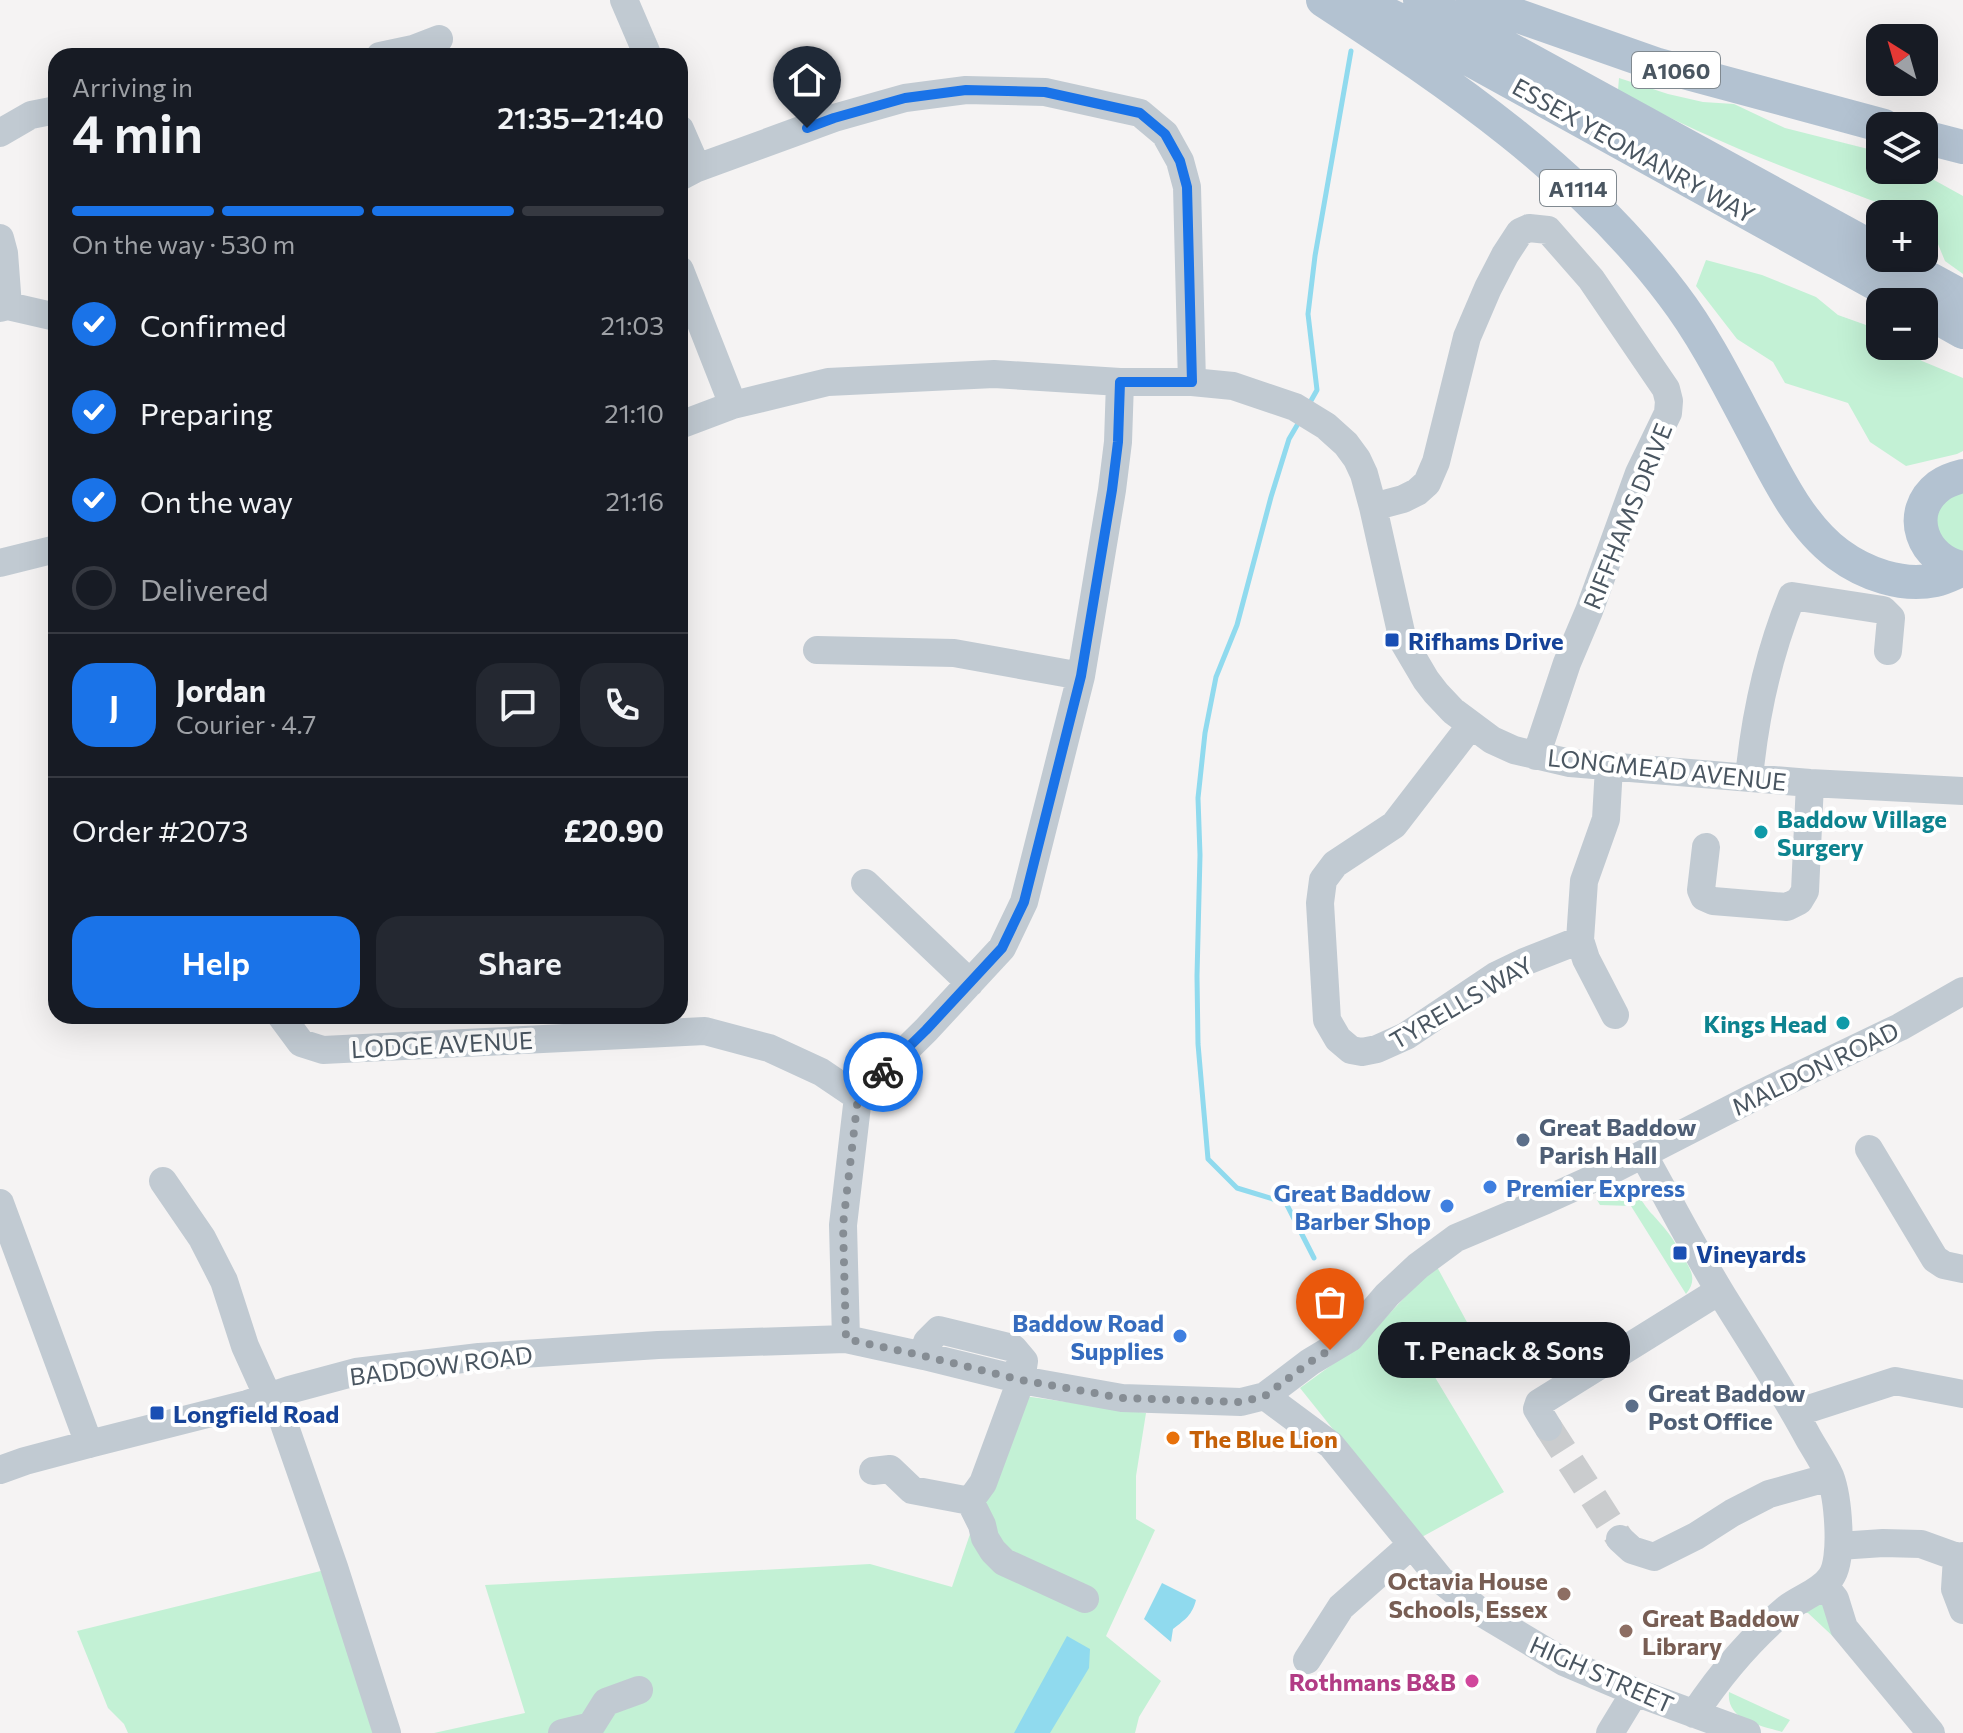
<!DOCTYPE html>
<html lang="en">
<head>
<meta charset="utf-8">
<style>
	:root { --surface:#171b24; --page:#242831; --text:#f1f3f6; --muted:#9ea1a6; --line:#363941; --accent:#1a73e8 }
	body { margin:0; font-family:Commissioner,sans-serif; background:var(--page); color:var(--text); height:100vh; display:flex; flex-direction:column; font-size:30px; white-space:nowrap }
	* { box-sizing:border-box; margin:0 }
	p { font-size:26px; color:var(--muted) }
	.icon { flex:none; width:44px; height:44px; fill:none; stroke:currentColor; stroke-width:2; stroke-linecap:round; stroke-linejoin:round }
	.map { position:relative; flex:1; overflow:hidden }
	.details { position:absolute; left:48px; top:48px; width:640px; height:976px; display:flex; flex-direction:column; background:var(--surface); border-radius:24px; box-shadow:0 8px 32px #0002 }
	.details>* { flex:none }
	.needle { width:52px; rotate:323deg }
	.tools { position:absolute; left:1866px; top:24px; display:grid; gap:16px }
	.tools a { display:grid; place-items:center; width:72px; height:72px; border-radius:16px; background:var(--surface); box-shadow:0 8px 32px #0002; font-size:40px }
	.pin { position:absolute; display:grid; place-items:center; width:68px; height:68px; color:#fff; margin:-82px -34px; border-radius:50% 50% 50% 0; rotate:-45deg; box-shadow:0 0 8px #0007 }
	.pin .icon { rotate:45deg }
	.courier { position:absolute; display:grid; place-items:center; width:80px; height:80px; margin:-40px; border:6px solid #1a73e8; border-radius:50%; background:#fff; color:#222; box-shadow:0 2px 10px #0007 }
	.bubble { position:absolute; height:56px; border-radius:24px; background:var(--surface); box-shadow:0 8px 32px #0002; font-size:26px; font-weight:600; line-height:56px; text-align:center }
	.headline em { font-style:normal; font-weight:600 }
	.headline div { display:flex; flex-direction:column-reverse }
	.headline { display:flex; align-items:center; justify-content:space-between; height:136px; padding:0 24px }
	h1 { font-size:52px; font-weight:600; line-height:60px }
	.bar { display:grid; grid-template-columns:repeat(4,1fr); gap:12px 8px; align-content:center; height:96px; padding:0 24px }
	.bar i { height:10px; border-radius:6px; background:var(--line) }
	.bar .active { background:var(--accent) }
	.bar p { grid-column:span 4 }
	.line { display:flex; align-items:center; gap:20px; padding:0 24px; border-top:2px solid var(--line) }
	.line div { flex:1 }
	.round { display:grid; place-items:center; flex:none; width:84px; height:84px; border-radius:24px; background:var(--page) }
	ol { padding:0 24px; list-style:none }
	li { display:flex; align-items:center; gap:24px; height:88px }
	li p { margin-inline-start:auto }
	li .icon { padding:8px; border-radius:50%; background:var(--accent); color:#fff; stroke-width:4 }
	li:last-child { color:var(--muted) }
	li i { width:44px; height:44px; border:4px solid var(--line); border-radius:50% }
	.action { display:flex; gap:16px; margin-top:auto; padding:16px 24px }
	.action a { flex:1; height:92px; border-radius:24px; background:var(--accent); color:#fff; font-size:32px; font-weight:600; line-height:92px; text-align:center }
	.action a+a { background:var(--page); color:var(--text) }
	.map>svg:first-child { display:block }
	.green { fill:#c3f1d5 }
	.water { fill:#90daee }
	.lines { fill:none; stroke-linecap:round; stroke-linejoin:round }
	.stream { stroke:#90daee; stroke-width:5 }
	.minor-tunnel { stroke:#caccce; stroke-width:28; stroke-dasharray:28 14; stroke-linecap:butt }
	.minor { stroke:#c1cad2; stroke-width:28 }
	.major { stroke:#b3c2d1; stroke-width:34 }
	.done { stroke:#868d94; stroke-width:8; stroke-dasharray:0 14.4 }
	.route { stroke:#1a73e8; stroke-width:10 }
	.transit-dot { fill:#1a4fb4; stroke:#fff; stroke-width:3 }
	.culture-dot { fill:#0f9aa8; stroke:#fff; stroke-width:3 }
	.service-dot { fill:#5c6f8a; stroke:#fff; stroke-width:3 }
	.shop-dot { fill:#3f7fe0; stroke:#fff; stroke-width:3 }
	.food-dot { fill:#e8710a; stroke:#fff; stroke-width:3 }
	.education-dot { fill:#8d6e63; stroke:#fff; stroke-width:3 }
	.hotel-dot { fill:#d1479c; stroke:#fff; stroke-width:3 }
	.labels { text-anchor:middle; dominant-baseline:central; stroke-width:8; stroke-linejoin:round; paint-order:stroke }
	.shield { fill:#fff; stroke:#808990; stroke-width:2 }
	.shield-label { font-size:22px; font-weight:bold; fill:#4a5661 }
	.street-label { font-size:24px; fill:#4a5661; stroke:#fff }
	.transit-label { font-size:24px; font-weight:bold; fill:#164399; stroke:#fff; text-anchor:start }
	.culture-label { font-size:24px; font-weight:bold; fill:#0d838f; stroke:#fff; text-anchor:start }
	.service-label { font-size:24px; font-weight:bold; fill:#4e5e75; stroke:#fff; text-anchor:start }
	.shop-label { font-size:24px; font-weight:bold; fill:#366cbe; stroke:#fff; text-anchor:end }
	.food-label { font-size:24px; font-weight:bold; fill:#c56008; stroke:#fff; text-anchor:start }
	.education-label { font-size:24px; font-weight:bold; fill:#785e54; stroke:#fff; text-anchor:end }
	.hotel-label { font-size:24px; font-weight:bold; fill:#b23c85; stroke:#fff; text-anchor:end }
</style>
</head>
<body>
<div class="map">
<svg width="1963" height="1733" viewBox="0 0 1963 1733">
	<rect width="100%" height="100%" fill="#f5f3f3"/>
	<path class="green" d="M1619,78L1668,94L1703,102L1734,104L1785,128L1880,152V170H1916L1963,196V274L1945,261L1933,232L1924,227V214H1899L1881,204C1792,170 1701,138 1618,90Z
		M1706,260L1762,275L1816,297L1838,315L1880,330V346H1902L1922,361L1963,378V451L1957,454L1906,466L1870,442L1848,403L1785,383L1773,362L1737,339L1696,286Z
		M1963,483V555L1943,546L1932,512Z
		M1624,1190C1641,1193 1642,1204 1653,1215C1662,1225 1670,1234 1677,1246L1674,1249L1682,1262L1685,1260C1693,1273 1696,1282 1686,1294L1631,1206L1600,1205L1597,1200Z
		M1436,1265L1468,1324L1421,1354L1504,1492L1420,1538L1300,1388L1359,1345Z
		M1024,1396L1146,1413L1136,1476V1519L1155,1530L1106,1636L1161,1681L1139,1717L1135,1733H434L525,1713L485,1585L870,1564L952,1587L969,1537Z
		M345,1565L397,1733H128L124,1724L108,1708L77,1631Z
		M1822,1604L1840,1643L1808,1613H1804L1811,1605Z
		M1729,1692L1790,1720L1782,1732C1761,1725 1726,1721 1729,1692Z"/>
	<path class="water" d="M1162,1583L1196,1600C1192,1615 1186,1619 1173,1629L1171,1642L1144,1619Z
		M1067,1636L1090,1649L1089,1668L1050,1733H1014Z"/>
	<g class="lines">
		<path class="stream" d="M1308,406L1317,390L1308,314L1315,256L1351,51
			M1299,422L1289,439L1271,497L1237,625L1216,677L1205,733L1198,798L1200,855L1197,976L1198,1044L1208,1159L1237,1188L1286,1203L1314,1258"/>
		<path class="minor-tunnel" d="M1548,1427L1620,1539"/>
		<path class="minor" d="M624,0L648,56
			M380,56L413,49L439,39
			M680,129L697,168
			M0,133L31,115L56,110
			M680,177L697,168L834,118L905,98L966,90L1045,92L1140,113L1165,134L1180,161L1187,187L1192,382
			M0,238L4,253L8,306
			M680,270L733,405
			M0,308L8,306L56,317
			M680,425L733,405L828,382L994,374L1120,382H1192L1233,386L1295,407L1326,426L1346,444L1357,459L1364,474L1373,507L1403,641L1426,680L1436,693L1453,711L1492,740L1514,750L1570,763L1810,783L1963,791
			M1373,507L1403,499L1417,492L1427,483L1436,462L1467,337L1488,288L1505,255L1520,232L1529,228L1548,230L1591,279L1666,389L1669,401L1668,413L1639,473L1589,611L1567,663L1536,756
			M0,563L56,549
			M817,650L954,653L1081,676
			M1471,725L1394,825L1335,864L1323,880L1320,903L1327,1020L1338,1039L1351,1050L1362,1052L1377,1049L1406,1036L1497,975L1524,962L1580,940L1584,881L1606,819L1609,767
			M1749,778C1755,715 1768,655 1792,596L1883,610L1891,618L1888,651
			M1706,847L1701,890L1704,897L1713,901L1787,907L1799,901L1805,891L1810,783
			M865,883L970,983
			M1580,940L1586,959L1615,1015
			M281,1016L301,1043L323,1050L705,1031L769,1048L821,1072L858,1097
			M1869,1149L1935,1259L1944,1265L1963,1269
			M1643,1154C1671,1204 1697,1255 1727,1303C1755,1348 1784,1392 1809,1439C1816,1451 1824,1463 1830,1476C1838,1497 1844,1559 1831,1577C1821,1592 1800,1598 1786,1609C1750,1639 1720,1675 1694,1714
			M163,1181L202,1238L224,1281L245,1346L268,1397
			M0,1203L89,1444
			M846,1339L843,1225L858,1097L926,1030L1002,948L1024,902L1081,676L1112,490L1118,442L1120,382
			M274,1395L334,1567L387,1733
			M1265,1396L1331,1445L1441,1580L1482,1613L1564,1662L1635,1692L1747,1733
			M1796,1413L1895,1381L1963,1394
			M1548,1427L1537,1409L1539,1403L1719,1291
			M0,1470L25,1461L89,1444L247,1404L289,1390L356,1372L479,1357L658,1345L846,1339L924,1356L1021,1380L1122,1398L1241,1402L1265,1396L1310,1362L1350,1338L1387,1295L1418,1266L1456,1238L1546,1200L1610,1171L1754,1097L1900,1027L1963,991
			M873,1471L890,1469L912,1490L970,1501L983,1483L1021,1380L1024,1361L1013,1348L939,1330L927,1342L924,1356
			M970,1501L982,1525L985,1538L993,1551L1004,1562L1085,1599
			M1620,1539L1632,1550L1654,1557L1696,1536L1732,1513L1769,1494L1830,1477
			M1839,1546L1883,1543L1921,1544L1957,1557L1963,1556
			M1957,1557L1955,1589L1963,1610
			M1824,1585L1835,1599L1844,1628L1931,1733
			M1307,1660L1341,1607L1411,1545
			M562,1733L591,1726L606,1702L639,1690
			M1610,1733L1635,1692"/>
		<path class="major" d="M1323,0C1451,84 1580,171 1673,295C1705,337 1728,384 1753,431C1775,473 1799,525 1838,554C1865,574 1902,587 1935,580C1945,578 1954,573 1963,569
			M1359,0L1397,19L1909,302
			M1420,0L1880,252
			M1473,0L1658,65L1884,126
			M1924,137L1963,147
			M1891,258L1963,297
			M1924,310L1963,332
			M1963,476C1955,478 1946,481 1939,486C1904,513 1923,561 1963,568"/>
	</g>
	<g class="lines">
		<path class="done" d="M883,1072L858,1097L843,1225L846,1339L924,1356L1021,1380L1122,1398L1241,1402L1265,1396L1310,1362L1330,1350"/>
		<path class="route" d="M807,128L834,118L905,98L966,90L1045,92L1140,113L1165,134L1180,161L1187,187L1192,382H1120L1118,442L1112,490L1081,676L1024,902L1002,948L926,1030L883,1072"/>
	</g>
	<g class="transit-dot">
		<rect x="1384" y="632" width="16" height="16" rx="4"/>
		<rect x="1672" y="1245" width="16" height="16" rx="4"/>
		<rect x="149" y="1405" width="16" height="16" rx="4"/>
	</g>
	<g class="culture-dot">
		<circle cx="1761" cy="832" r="8"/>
		<circle cx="1843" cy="1023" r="8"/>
	</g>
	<g class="service-dot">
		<circle cx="1523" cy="1140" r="8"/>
		<circle cx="1632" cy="1406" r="8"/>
	</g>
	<g class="shop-dot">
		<circle cx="1490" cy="1187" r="8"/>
		<circle cx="1447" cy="1206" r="8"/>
		<circle cx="1180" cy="1336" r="8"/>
	</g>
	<circle class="food-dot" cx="1173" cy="1438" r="8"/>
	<g class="education-dot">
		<circle cx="1564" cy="1594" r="8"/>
		<circle cx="1626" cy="1631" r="8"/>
	</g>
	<circle class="hotel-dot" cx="1472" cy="1681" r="8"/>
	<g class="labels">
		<g class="shield">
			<rect x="1632" y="52" width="88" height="36" rx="6"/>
			<rect x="1540" y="170" width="76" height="36" rx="6"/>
		</g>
		<g class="shield-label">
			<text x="1676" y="70">A1060</text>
			<text x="1578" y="188">A1114</text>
		</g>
		<g class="street-label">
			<text transform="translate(1634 150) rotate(29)">ESSEX YEOMANRY WAY</text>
			<text transform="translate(1627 516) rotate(-68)">RIFFHAMS DRIVE</text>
			<text transform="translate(1667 769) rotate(6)">LONGMEAD AVENUE</text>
			<text transform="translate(1461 1002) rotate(-30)">TYRELLS WAY</text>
			<text transform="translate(442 1044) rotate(-3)">LODGE AVENUE</text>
			<text transform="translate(1815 1068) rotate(-26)">MALDON ROAD</text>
			<text transform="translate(441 1365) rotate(-7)">BADDOW ROAD</text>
			<text transform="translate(1602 1674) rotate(24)">HIGH STREET</text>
		</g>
		<g class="transit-label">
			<text x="1408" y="640">Rifhams Drive</text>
			<text x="1696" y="1253">Vineyards</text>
			<text x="173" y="1413">Longfield Road</text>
		</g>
		<g class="culture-label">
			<text x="1777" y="818">Baddow Village<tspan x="1777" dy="28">Surgery</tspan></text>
			<text x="1827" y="1023" text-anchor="end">Kings Head</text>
		</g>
		<g class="service-label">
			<text x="1539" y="1126">Great Baddow<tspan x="1539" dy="28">Parish Hall</tspan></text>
			<text x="1648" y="1392">Great Baddow<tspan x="1648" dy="28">Post Office</tspan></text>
		</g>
		<g class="shop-label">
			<text x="1506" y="1187" text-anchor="start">Premier Express</text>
			<text x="1431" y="1192">Great Baddow<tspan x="1431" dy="28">Barber Shop</tspan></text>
			<text x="1164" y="1322">Baddow Road<tspan x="1164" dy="28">Supplies</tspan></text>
		</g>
		<g class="food-label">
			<text x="1189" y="1438">The Blue Lion</text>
		</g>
		<g class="education-label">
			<text x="1548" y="1580">Octavia House<tspan x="1548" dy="28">Schools, Essex</tspan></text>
			<text x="1642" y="1617" text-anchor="start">Great Baddow<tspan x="1642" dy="28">Library</tspan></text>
		</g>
		<g class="hotel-label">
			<text x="1456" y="1681">Rothmans B&amp;B</text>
		</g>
	</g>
</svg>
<div class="tools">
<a><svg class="needle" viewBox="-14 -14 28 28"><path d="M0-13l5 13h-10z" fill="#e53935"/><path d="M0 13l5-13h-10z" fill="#9ea1a6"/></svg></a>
<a><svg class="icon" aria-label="layers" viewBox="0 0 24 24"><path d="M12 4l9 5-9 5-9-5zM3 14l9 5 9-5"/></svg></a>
<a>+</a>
<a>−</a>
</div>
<div class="pin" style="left:1330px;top:1350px;background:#ea580c"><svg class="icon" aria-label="bag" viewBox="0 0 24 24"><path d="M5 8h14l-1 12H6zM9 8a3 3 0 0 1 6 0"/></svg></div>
<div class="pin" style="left:807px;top:128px;background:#1f2937"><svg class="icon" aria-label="home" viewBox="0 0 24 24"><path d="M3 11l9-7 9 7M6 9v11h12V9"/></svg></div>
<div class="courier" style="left:883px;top:1072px"><svg class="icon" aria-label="bike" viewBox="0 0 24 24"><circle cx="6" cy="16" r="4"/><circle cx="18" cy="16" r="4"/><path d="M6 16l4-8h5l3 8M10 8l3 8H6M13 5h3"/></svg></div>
<div class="bubble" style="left:1378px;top:1322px;width:252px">T. Penack &amp; Sons</div>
<section class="details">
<div class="headline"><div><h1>4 min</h1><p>Arriving in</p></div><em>21:35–21:40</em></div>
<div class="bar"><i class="active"></i><i class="active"></i><i class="active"></i><i></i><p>On the way · 530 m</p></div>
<ol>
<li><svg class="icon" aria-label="check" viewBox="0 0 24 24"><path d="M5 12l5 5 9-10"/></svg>Confirmed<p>21:03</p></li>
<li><svg class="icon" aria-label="check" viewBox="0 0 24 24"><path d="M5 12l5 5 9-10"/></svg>Preparing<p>21:10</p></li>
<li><svg class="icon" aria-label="check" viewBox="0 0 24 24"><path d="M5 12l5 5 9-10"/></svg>On the way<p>21:16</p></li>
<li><i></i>Delivered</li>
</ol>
<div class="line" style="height:144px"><b class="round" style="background:var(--accent);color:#fff">J</b><div><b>Jordan</b><p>Courier · 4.7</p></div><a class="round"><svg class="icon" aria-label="chat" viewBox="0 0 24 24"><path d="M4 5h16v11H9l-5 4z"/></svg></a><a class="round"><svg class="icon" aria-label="phone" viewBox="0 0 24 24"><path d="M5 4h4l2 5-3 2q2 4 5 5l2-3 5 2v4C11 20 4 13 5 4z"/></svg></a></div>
<div class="line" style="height:104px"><div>Order #2073</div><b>£20.90</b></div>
<div class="action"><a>Help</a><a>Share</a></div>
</section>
</div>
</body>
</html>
